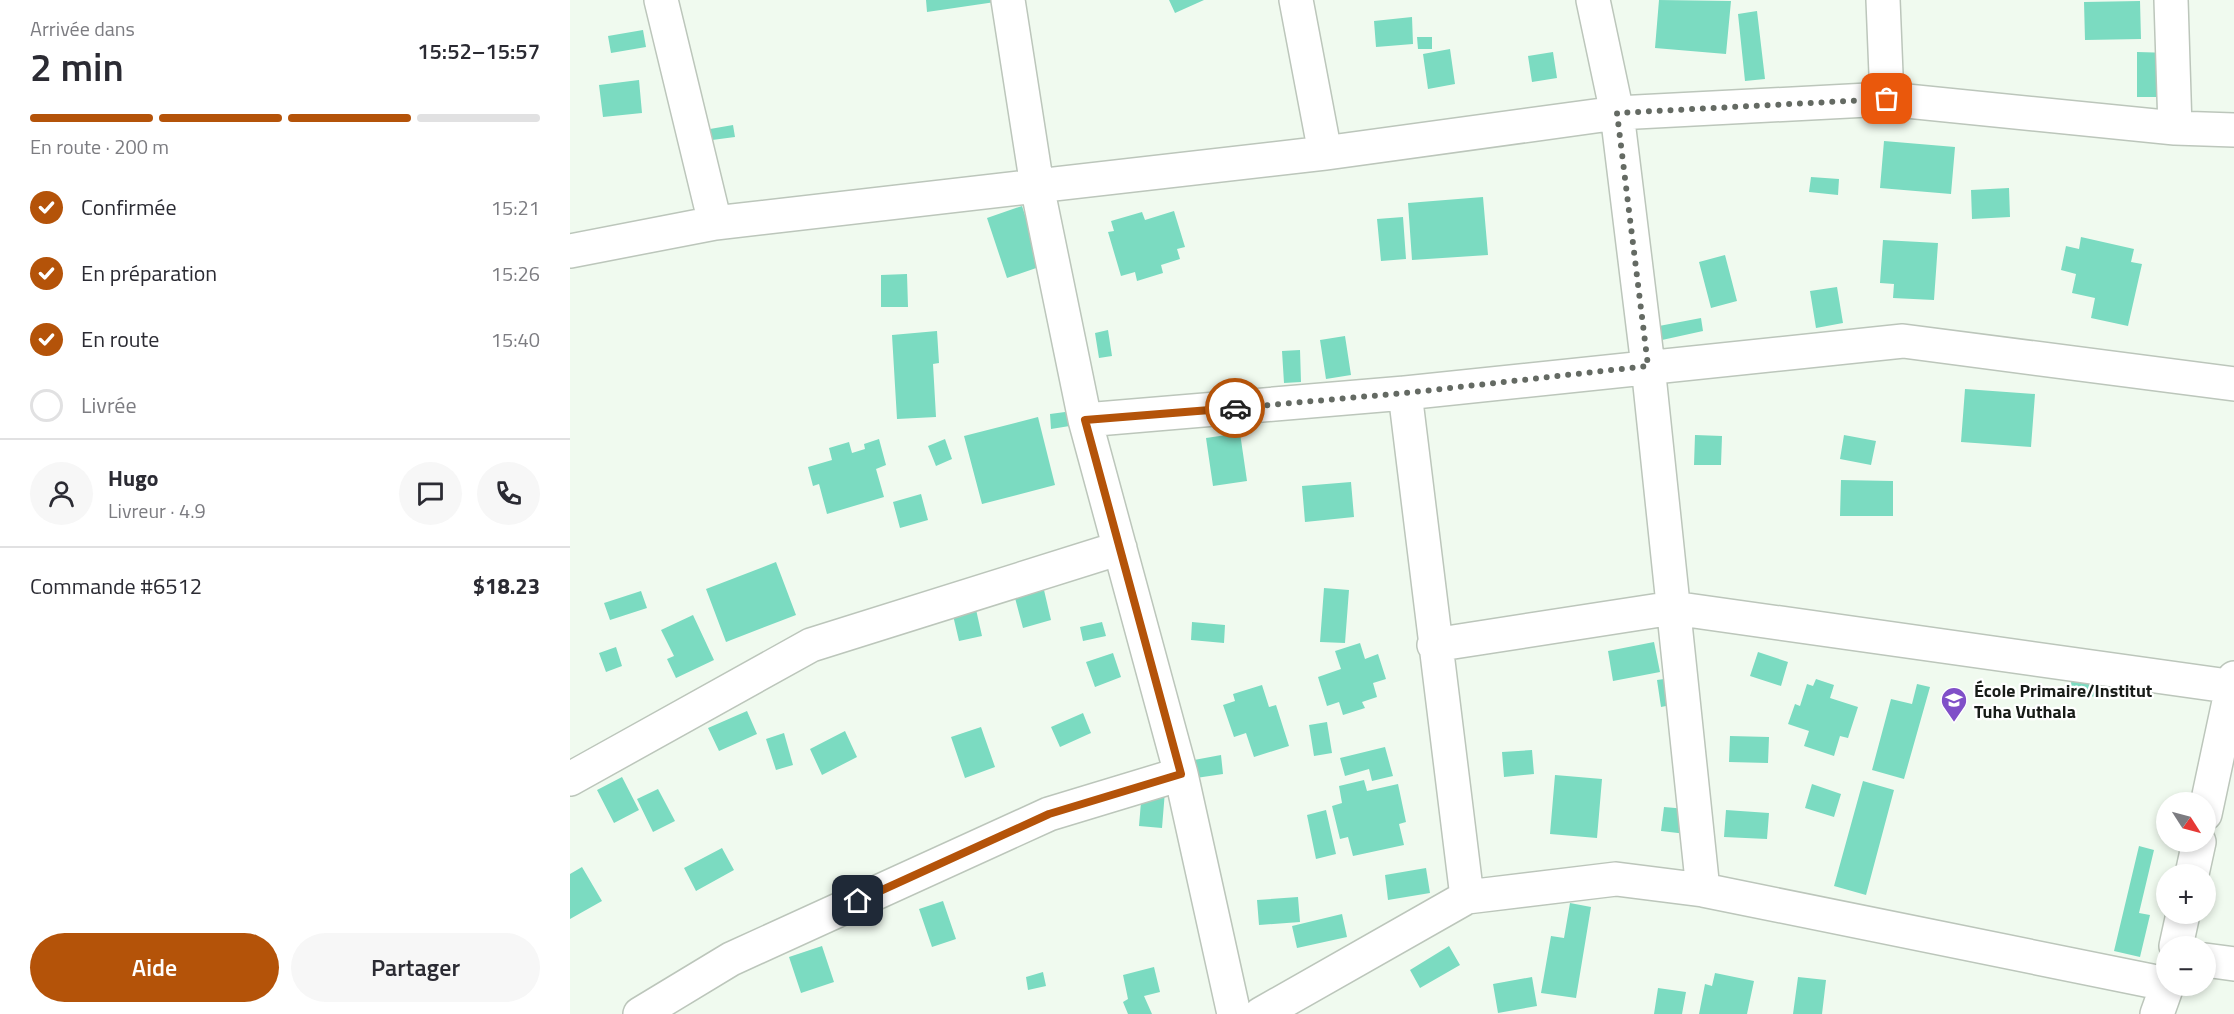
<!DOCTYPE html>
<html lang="fr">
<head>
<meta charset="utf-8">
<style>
	:root { --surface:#fff; --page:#f7f7f7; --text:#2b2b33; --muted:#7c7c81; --line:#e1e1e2; --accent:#b45309 }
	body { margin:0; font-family:"Titillium Web",sans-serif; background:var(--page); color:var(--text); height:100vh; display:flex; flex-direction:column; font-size:22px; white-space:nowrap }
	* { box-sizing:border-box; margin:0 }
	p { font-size:20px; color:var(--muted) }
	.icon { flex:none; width:33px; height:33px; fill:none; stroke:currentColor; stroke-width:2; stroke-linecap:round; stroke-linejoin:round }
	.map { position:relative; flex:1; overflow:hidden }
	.details { display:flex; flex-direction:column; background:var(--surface); width:570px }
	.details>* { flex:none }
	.needle { width:39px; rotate:126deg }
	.fabs { position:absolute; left:1586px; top:792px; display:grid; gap:12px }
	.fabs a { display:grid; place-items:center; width:60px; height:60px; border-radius:50%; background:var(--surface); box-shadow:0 3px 9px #0003; font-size:30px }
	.pin { position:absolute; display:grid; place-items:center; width:51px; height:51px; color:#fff; margin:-26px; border-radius:12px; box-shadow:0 3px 9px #0006 }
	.courier { position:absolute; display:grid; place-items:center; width:60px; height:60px; margin:-30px; border:4px solid #b45309; border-radius:50%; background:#fff; color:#222; box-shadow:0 2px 8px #0007 }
	.head em { font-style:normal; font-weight:600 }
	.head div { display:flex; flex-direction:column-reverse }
	.head { display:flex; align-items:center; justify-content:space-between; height:102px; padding:0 30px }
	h1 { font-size:39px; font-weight:600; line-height:45px }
	.bar { display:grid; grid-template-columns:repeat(4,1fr); gap:9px 6px; align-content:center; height:72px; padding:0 30px }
	.bar i { height:8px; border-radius:4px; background:var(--line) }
	.bar .selected { background:var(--accent) }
	.bar p { grid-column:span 4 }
	.line { display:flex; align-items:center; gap:15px; padding:0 30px; border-top:2px solid var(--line) }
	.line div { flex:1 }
	.round { display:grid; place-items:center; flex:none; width:63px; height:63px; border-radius:32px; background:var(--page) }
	ol { padding:0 30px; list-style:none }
	li { display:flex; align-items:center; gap:18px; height:66px }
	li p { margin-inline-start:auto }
	li .icon { padding:6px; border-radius:50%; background:var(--accent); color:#fff; stroke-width:4 }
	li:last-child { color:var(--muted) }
	li i { width:33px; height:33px; border:3px solid var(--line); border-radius:50% }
	.action { display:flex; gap:12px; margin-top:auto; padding:12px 30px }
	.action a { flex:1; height:69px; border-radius:36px; background:var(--accent); color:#fff; font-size:24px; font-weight:600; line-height:69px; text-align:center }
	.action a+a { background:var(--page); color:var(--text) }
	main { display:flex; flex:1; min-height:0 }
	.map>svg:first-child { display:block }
	.building { fill:#7bdbc1 }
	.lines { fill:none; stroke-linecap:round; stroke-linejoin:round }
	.minor-casing { stroke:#bcc6bb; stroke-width:36 }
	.minor { stroke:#fff; stroke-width:33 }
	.done { stroke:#646a63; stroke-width:6; stroke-dasharray:0 10.8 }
	.route { stroke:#b45309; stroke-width:8 }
	.labels { text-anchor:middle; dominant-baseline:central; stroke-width:4.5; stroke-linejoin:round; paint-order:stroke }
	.poi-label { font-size:18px; font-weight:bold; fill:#181c18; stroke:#fff; text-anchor:start }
</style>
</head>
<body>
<main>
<section class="details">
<div class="head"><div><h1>2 min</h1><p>Arrivée dans</p></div><em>15:52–15:57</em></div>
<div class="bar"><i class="selected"></i><i class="selected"></i><i class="selected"></i><i></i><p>En route · 200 m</p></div>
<ol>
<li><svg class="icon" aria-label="check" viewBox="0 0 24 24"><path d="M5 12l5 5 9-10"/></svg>Confirmée<p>15:21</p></li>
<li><svg class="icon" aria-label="check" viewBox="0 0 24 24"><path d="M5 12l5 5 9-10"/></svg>En préparation<p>15:26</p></li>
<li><svg class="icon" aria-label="check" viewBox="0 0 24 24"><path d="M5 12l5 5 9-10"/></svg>En route<p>15:40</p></li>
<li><i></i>Livrée</li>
</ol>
<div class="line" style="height:108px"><a class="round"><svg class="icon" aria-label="person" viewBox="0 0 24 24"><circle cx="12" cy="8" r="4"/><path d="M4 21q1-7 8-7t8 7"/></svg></a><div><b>Hugo</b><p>Livreur · 4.9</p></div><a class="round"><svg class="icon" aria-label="chat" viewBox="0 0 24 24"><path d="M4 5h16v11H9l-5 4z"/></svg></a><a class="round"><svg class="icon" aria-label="phone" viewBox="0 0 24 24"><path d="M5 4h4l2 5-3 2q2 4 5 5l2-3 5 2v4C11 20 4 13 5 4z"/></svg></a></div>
<div class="line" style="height:78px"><div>Commande #6512</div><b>$18.23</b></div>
<div class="action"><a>Aide</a><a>Partager</a></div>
</section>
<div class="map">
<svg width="1664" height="1014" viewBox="0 0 1664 1014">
	<rect width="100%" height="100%" fill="#f0faef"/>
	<path class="building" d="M356,0H432V1L357,12Z
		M599,0H634L605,13Z
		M1089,0L1161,1L1156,54L1085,48Z
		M1570,1L1571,39L1515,40L1514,2Z
		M1187,11L1195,79L1175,81L1168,14Z
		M842,17L843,44L806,47L804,21Z
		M73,30L76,47L41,53L38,36Z
		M847,37H862V49H848Z
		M880,49L885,84L858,89L853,54Z
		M983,52L987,78L962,82L958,56Z
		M1567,52L1602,53V97H1567Z
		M69,80L72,113L33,117L29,85Z
		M163,125L165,137L142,140L140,129Z
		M1314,141L1385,147L1381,194L1310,188Z
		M1241,177L1269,179L1268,195L1239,192Z
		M1439,188L1440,217L1402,219L1401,190Z
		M913,197L918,255L842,260L838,203Z
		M452,206L472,266L437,278L417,218Z
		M604,211L615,247L607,249L610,259L591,265L593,273L567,281L565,272L551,276L538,232L544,231L541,221L572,212L575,220Z
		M833,217L836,259L811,261L807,219Z
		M1511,237L1564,249L1561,262L1572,264L1558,326L1521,318L1525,298L1502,293L1506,274L1491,270L1496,246L1509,249Z
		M1313,240L1368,243L1364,300L1323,298L1324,284L1310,283Z
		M1155,255L1167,301L1141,308L1129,262Z
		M337,274L338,307H311V275Z
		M1267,287L1273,323L1246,328L1240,291Z
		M1131,318L1133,331L1092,340L1089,326Z
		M538,330L542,356L529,358L525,333Z
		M367,331L369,363L363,364L366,417L327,419L322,335Z
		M775,336L781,375L756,379L750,340Z
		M730,350L731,382L714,383L712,351Z
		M1395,389L1465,394L1461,447L1391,442Z
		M510,410L512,424L481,429L480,414Z
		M468,417L485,485L412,504L394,436Z
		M670,433L677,481L643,486L636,438Z
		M1125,435L1152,436L1151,465H1124Z
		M1274,435L1306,441L1301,465L1270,459Z
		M309,439L316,465L306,469L314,497L257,514L249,484L243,486L238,467L262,460L259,448L279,442L282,453L295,449L294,444Z
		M375,439L382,459L366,466L358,446Z
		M1271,480L1323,481V516H1270Z
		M781,482L784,517L735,522L732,486Z
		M351,494L358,520L330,528L323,502Z
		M206,562L226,615L156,642L136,589Z
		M754,588L779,590L775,643L750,642Z
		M474,590L481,620L453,628L445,598Z
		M71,591L77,608L40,620L34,603Z
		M405,605L412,636L389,641L382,611Z
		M123,615L144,660L106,678L97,659L104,656L91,630Z
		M532,622L536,636L513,641L510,627Z
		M622,622L655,625L654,643L621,640Z
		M1084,642L1090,672L1043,681L1038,651Z
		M790,643L795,659L808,654L816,679L803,683L807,697L792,702L795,708L773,715L769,702L757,706L748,677L771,669L765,651Z
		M46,647L52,666L36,672L29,653Z
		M1188,652L1218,662L1211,686L1180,676Z
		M543,653L551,677L525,687L516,662Z
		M1502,674L1531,676L1530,697L1500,695Z
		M1101,678L1106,704L1091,707L1087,680Z
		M1246,679L1264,685L1260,698L1288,707L1278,738L1270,736L1264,756L1234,746L1239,731L1218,724L1225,704L1230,706L1237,684L1243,686Z
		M1347,684L1360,687L1334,779L1302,770L1321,699L1342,704Z
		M692,685L699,707L706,705L719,746L684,757L676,733L664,737L653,705L665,701L663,694Z
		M177,711L187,734L149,751L138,728Z
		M513,713L521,733L490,747L481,727Z
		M757,722L762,753L744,756L739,725Z
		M411,727L425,767L395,778L381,737Z
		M275,731L287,757L252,775L240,749Z
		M214,733L223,765L206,770L196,739Z
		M1160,736L1199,737L1198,763L1159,762Z
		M815,747L823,776L802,781L799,769L775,776L770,758Z
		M962,750L964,774L934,777L932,752Z
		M651,755L653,774L626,778L624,760Z
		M985,775L1032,779L1027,838L980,834Z
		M52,777L69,810L44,823L27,790Z
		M794,780L797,791L828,784L836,822L829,824L834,845L783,856L778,837L770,839L762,806L772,803L769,786Z
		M1293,781L1324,790L1296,895L1264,886Z
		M1242,784L1271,794L1264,817L1235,808Z
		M88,789L105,821L83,832L67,799Z
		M572,790L595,791L592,828L569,826Z
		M1094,807L1128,810L1125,835L1091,831Z
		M756,810L766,854L746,859L737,815Z
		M1156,810L1199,813L1197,839L1154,837Z
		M1569,846L1584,850L1569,913L1580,915L1570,957L1544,951Z
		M152,848L164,870L126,891L114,868Z
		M12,867L32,901L0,919V874Z
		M856,868L860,893L818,900L815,875Z
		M728,897L730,922L689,925L687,900Z
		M373,901L386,939L362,947L349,909Z
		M1000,903L1021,907L1006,998L971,993L981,936L994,938Z
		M772,914L777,937L727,948L722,926Z
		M252,946L264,982L231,993L219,957Z
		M879,946L890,965L850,988L840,970Z
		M584,967L590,992L574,996L582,1014H558L553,1002L558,999L553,975Z
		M473,972L476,986L458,990L456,977Z
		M1145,973L1184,981L1177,1014H1129L1135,984L1142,986Z
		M962,977L967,1006L928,1013L923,984Z
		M1228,977L1256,980L1252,1014H1223Z
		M1088,988L1116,992L1112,1014H1084Z"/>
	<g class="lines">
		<g class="minor-casing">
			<path id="minor" d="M91,0L145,223
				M438,0L467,186L515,420L611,774L664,1014
				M726,0L755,153
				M1023,0L1047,113L1078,366L1133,890
				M1313,0L1317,99
				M1601,0L1605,128
				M0,251L145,223L755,153L1047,113L1317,99L1605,128L1664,130
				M835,393L897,897
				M515,420L835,393L1333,341L1664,384
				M864,645L1103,608L1664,687
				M0,779L241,645L550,548
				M1635,814L1664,678
				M1622,874L1629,842
				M1606,946L1613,914
				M1635,960L1664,964
				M70,1014L161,959L479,814L611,774
				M691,1014L897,897L1046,879L1133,890L1596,984
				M1587,1014L1597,986"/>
		</g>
		<use href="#minor" class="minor"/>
	</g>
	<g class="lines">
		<path class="done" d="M665,408L835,393L1078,366L1047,113L1317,99"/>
		<path class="route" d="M288,901L479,814L611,774L515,420L665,408"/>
	</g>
	<defs>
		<g id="school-pin" transform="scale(1.35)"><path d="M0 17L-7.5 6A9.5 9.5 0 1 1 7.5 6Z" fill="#8050c8" stroke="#fff"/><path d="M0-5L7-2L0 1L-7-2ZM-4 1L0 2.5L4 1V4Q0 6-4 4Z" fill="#fff"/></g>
	</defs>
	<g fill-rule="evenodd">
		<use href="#school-pin" x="1384" y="700"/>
	</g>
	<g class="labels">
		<g class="poi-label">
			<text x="1404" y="690">École Primaire/Institut<tspan x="1404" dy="21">Tuha Vuthala</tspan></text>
		</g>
	</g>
</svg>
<div class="fabs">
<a><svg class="needle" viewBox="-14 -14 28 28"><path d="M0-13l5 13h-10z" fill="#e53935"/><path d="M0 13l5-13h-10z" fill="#7c7c81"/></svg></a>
<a>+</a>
<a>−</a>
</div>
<div class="pin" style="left:1317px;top:99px;background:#ea580c"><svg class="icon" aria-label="bag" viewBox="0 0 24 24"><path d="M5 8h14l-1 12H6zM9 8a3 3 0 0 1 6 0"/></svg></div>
<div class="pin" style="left:288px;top:901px;background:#1f2937"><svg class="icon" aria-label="home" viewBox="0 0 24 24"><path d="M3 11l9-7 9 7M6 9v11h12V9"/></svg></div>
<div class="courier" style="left:665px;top:408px"><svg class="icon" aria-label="car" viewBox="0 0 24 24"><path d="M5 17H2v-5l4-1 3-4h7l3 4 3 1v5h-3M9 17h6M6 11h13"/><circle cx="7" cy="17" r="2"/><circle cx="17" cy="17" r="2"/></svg></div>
</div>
</main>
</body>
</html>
